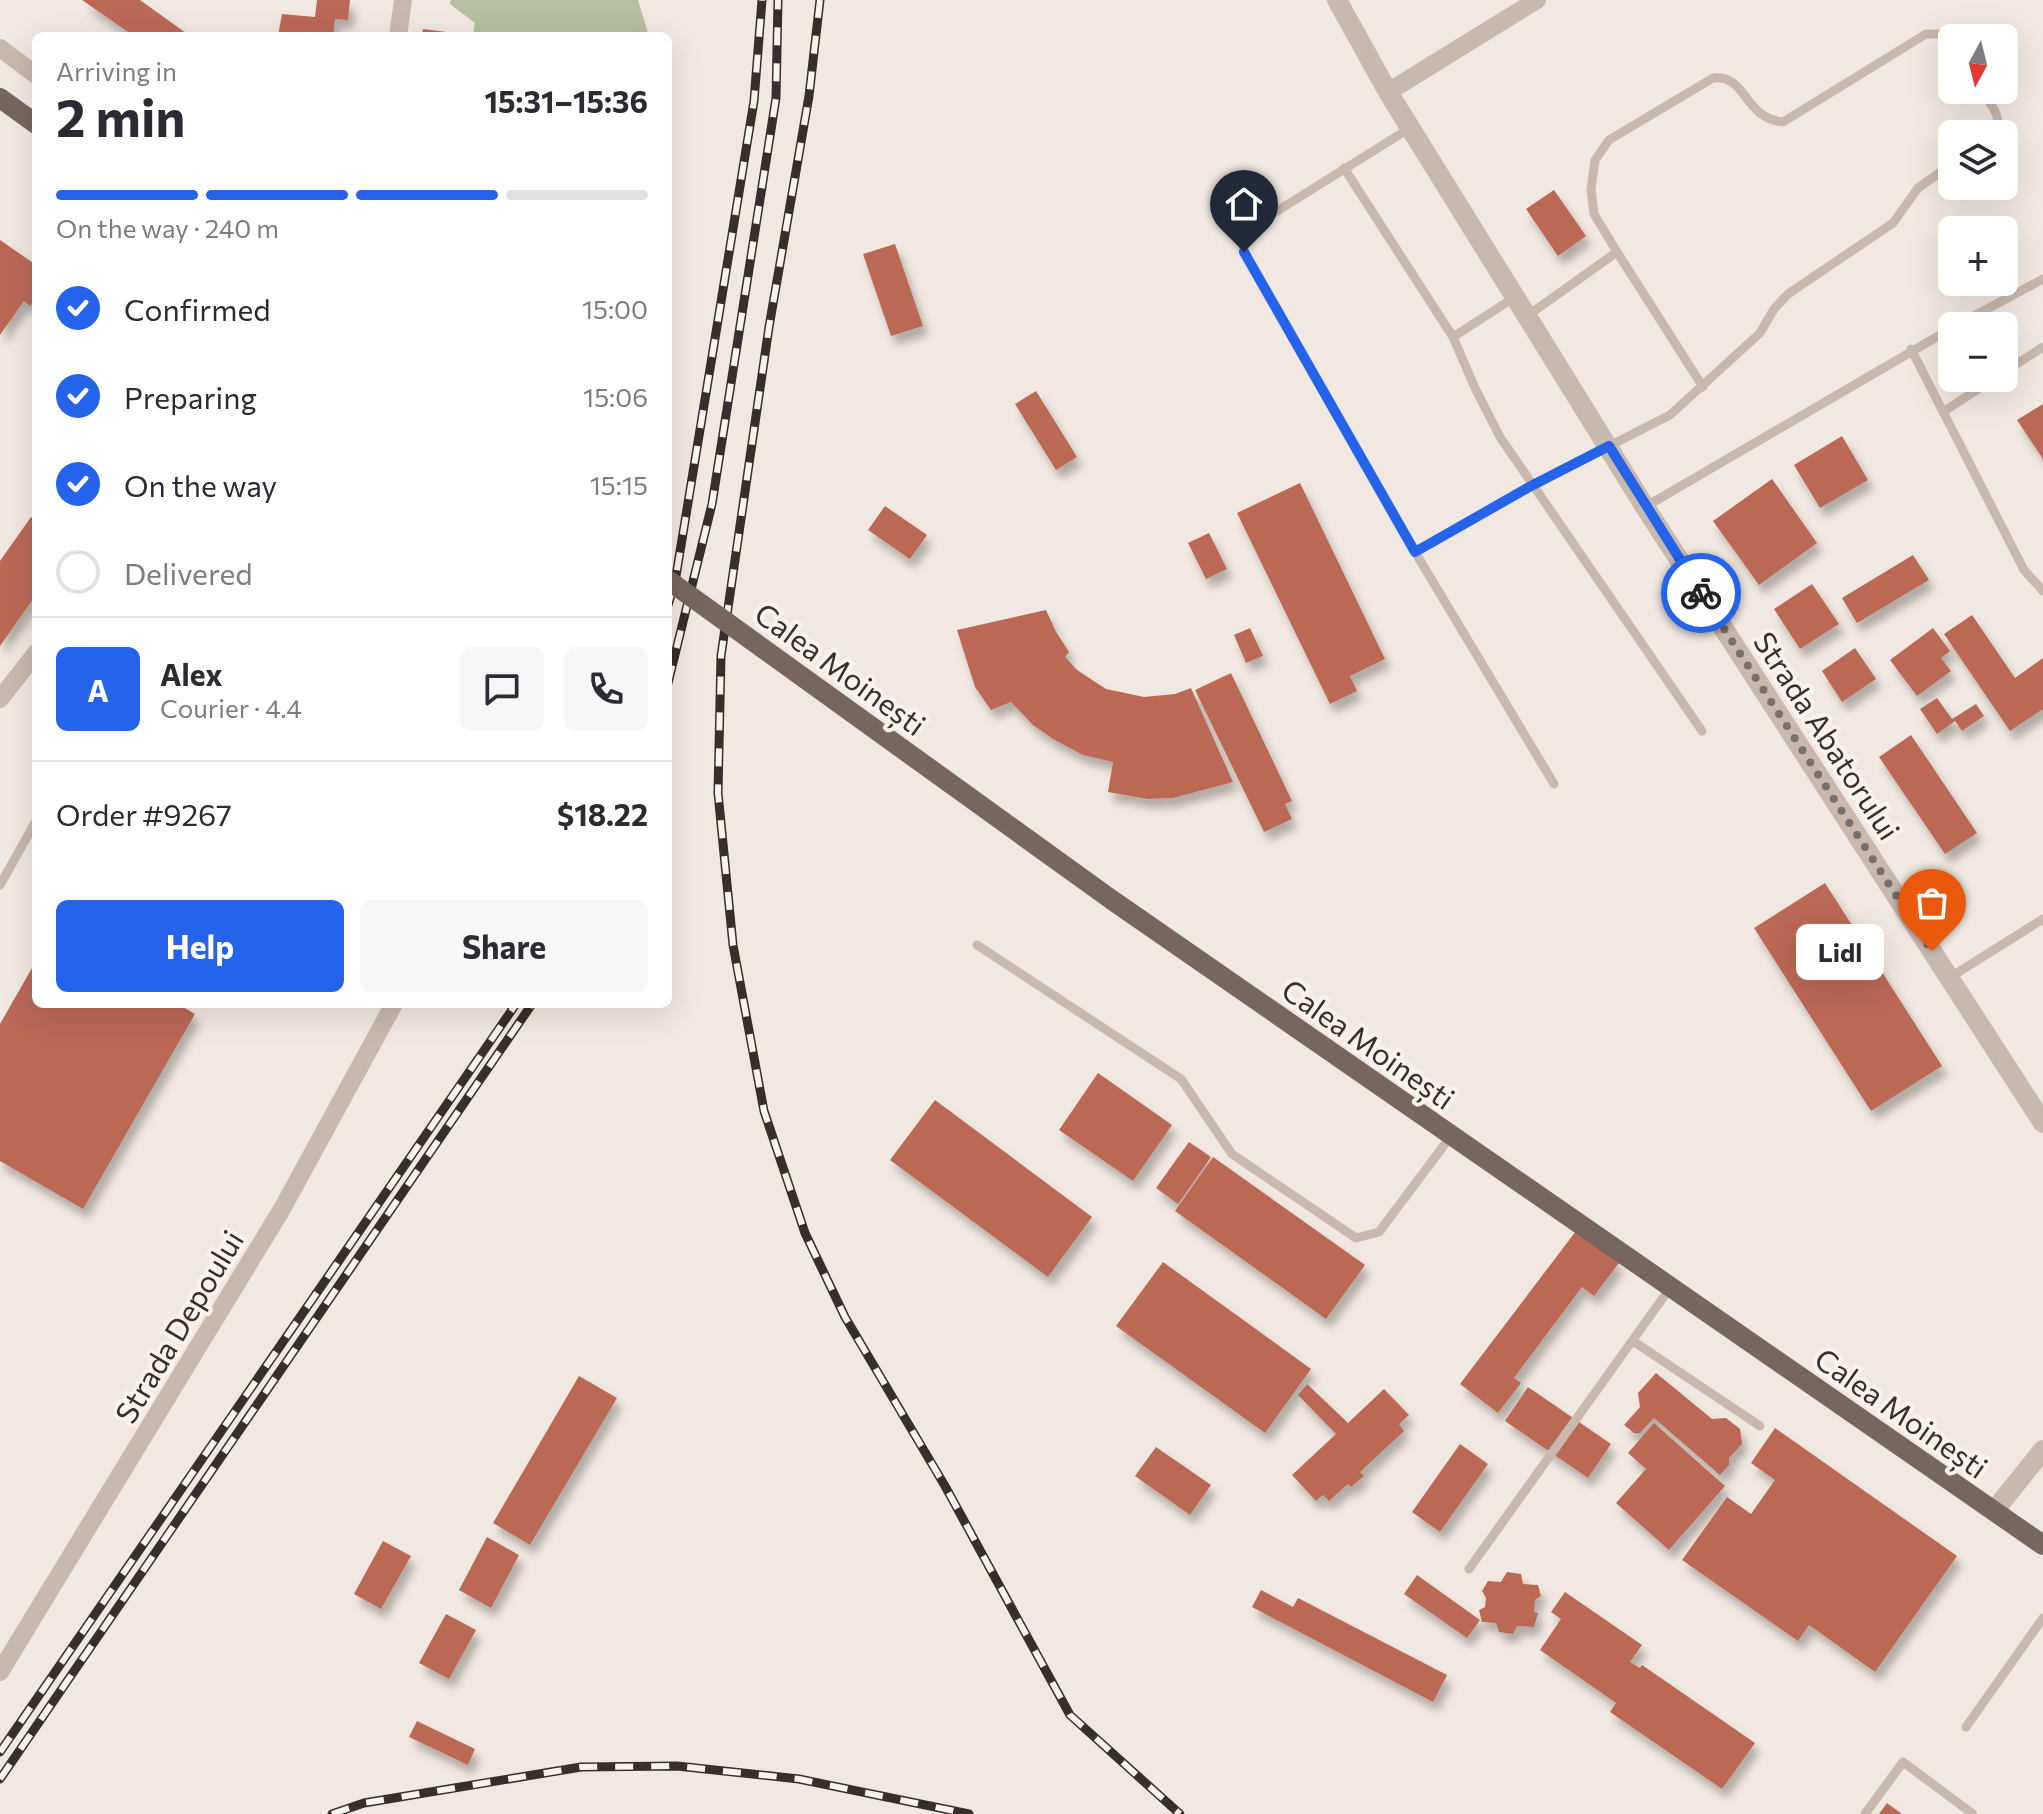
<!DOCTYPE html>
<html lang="en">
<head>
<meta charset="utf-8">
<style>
	:root { --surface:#fff; --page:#f7f7f7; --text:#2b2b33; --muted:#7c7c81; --line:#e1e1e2; --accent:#2563eb }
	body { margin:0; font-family:Commissioner,sans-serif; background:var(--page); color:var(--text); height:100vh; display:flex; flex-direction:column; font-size:30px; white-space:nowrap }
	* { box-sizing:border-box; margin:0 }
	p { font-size:26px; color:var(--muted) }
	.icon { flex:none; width:44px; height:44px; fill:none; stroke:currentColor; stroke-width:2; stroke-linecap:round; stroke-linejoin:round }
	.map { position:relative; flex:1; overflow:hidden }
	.details { position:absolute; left:32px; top:32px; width:640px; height:976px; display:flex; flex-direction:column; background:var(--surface); border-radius:12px; box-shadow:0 8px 32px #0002 }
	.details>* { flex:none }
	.needle { width:52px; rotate:187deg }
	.buttons { position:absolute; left:1938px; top:24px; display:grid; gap:16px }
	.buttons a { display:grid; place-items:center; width:80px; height:80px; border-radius:12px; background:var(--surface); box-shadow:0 8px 32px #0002; font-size:40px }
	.pin { position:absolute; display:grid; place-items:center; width:68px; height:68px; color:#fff; margin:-82px -34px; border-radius:50% 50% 50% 0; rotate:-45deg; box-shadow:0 0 8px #0007 }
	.pin .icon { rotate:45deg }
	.courier { position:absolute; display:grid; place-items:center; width:80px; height:80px; margin:-40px; border:6px solid #2563eb; border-radius:50%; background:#fff; color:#222; box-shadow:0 2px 10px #0007 }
	.bubble { position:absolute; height:56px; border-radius:12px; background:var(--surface); box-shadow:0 8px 32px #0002; font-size:26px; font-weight:700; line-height:56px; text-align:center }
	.summary em { font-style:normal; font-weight:700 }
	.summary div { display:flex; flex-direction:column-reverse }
	.summary { display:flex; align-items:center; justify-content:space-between; height:136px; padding:0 24px }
	h1 { font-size:52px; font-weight:700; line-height:60px }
	.bar { display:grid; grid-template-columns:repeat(4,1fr); gap:12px 8px; align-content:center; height:96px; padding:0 24px }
	.bar i { height:10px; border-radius:6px; background:var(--line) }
	.bar .on { background:var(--accent) }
	.bar p { grid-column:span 4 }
	.line { display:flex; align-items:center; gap:20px; padding:0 24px; border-top:2px solid var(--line) }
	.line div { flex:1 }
	.round { display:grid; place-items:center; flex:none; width:84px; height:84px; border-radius:12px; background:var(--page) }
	ol { padding:0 24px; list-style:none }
	li { display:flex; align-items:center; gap:24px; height:88px }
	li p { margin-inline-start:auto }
	li .icon { padding:8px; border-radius:50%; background:var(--accent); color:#fff; stroke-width:4 }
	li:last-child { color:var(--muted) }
	li i { width:44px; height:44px; border:4px solid var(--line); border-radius:50% }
	.action { display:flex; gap:16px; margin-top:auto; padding:16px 24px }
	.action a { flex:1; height:92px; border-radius:12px; background:var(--accent); color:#fff; font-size:32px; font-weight:700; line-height:92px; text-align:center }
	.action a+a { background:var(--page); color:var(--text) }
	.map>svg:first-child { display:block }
	.green { fill:#b7bfa2 }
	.building { fill:#bb6855; filter:url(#shadow) }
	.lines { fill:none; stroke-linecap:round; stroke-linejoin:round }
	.service { stroke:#c9b8ad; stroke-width:9 }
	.minor { stroke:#c9b8ad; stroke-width:18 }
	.tertiary { stroke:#c9b8ad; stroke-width:20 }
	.primary { stroke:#78655e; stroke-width:20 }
	.rail-casing { stroke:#382e2b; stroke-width:9 }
	.rail { stroke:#f9f3ed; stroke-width:6; stroke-dasharray:18; stroke-linecap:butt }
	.primary-bridge { stroke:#78655e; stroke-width:20 }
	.done { stroke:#796f6b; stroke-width:8; stroke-dasharray:0 14.4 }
	.route { stroke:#2563eb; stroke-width:10 }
	.labels { text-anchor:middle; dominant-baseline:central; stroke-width:8; stroke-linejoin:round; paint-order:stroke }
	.street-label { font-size:30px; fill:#382e2b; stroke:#f9f3ed }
</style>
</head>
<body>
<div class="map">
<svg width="2043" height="1814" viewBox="0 0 2043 1814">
	<defs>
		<filter id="shadow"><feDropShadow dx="5" dy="9" stdDeviation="4" flood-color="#0004"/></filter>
	</defs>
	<rect width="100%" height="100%" fill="#f1e9e1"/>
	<path class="green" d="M451,0H638L649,36H473L475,23L450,4Z"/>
	<path class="building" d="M82,0H140L190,36H134Z
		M317,0H350L348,20L335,19L333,36H278L282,14L315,17Z
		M423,29L462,34V36H422Z
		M1554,190L1586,236L1558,256L1526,209Z
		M0,240L36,265V298L30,306L24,301L0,335Z
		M895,244L923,326L891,336L863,254Z
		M1036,391L1077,457L1056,470L1015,404Z
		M2043,404V459L2017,420Z
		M1842,436L1868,480L1820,508L1794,465Z
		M1772,479L1817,543L1759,585L1713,521Z
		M1300,483L1385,659L1350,676L1357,691L1330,704L1237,513Z
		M885,506L927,535L910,559L868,530Z
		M31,517L36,520V595L0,646V561Z
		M1209,533L1227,569L1206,579L1188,543Z
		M1913,555L1929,580L1857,623L1842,598Z
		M1812,584L1839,624L1800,649L1774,609Z
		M1046,610L1056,632L1069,652L1065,657L1077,670L1106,689L1144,697L1175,694L1191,688L1233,782L1173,798L1148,799L1108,792L1113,762L1083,755L1053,739L1033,725L1011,702L991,710L975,687L957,630Z
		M1972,615L2015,678L2043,658V709L2010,731L1944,634Z
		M1250,628L1263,656L1246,663L1234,635Z
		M1933,628L1950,651L1941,658L1951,671L1917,696L1890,660Z
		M1855,648L1876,679L1842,702L1822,671Z
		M1231,673L1292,801L1285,804L1292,819L1264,832L1195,690Z
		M1937,698L1952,719L1976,704L1984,716L1962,731L1955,721L1937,734L1920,709Z
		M1911,735L1977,833L1945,854L1879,757Z
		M1825,883L1942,1066L1871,1111L1754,928Z
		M36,961V1004H178L195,1014L83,1209L0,1161V1024Z
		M1098,1073L1172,1125L1133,1181L1059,1130Z
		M935,1100L1092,1217L1048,1277L890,1160Z
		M1189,1142L1211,1157L1178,1204L1156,1188Z
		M1213,1157L1365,1265L1326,1319L1175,1211Z
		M1576,1231L1619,1263L1594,1296L1582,1287L1514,1378L1521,1383L1498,1413L1460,1384Z
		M1163,1262L1311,1369L1265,1433L1116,1326Z
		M1656,1373L1712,1419L1726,1418L1740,1429L1742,1444L1729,1458V1465L1720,1475L1654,1418L1640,1433H1634L1624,1425L1640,1407L1638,1393Z
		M579,1376L617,1398L530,1545L493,1523Z
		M1307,1384L1348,1423L1384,1389L1409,1415L1399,1424L1404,1431L1360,1472L1364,1476L1351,1487L1348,1484L1329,1501L1323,1495L1316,1501L1292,1475L1336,1434L1298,1395Z
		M1528,1387L1611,1444L1588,1478L1505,1421Z
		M1654,1423L1725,1486L1669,1550L1616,1503L1646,1469L1628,1453Z
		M1775,1428L1957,1556L1875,1672L1809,1625L1798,1641L1682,1560L1727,1497L1751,1514L1775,1480L1751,1463Z
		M1460,1444L1488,1464L1440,1532L1412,1512Z
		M1156,1447L1211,1485L1190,1515L1135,1476Z
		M487,1537L519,1555L491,1608L459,1590Z
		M383,1541L411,1556L381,1609L354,1594Z
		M1507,1572L1521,1574L1523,1584L1538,1585L1541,1596L1535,1600L1534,1612L1538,1613L1534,1627L1517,1626L1513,1634L1499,1632L1496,1623L1482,1622L1479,1610L1485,1607L1486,1598L1482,1591L1488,1581L1501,1582Z
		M1417,1575L1480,1620L1467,1638L1404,1594Z
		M1261,1590L1293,1607L1298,1598L1447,1675L1433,1702L1252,1607Z
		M1565,1592L1642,1645L1630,1662L1640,1668L1642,1665L1755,1743L1722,1789L1610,1712L1616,1703L1540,1650L1561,1619L1551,1612Z
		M446,1614L476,1630L449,1679L419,1663Z
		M417,1721L475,1749L468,1765L409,1737Z
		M1887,1803L1902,1814H1879Z"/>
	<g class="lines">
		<path class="service" d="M1981,90C1991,105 2004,117 1994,134
			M1410,128L1250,228L1242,238L1244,252L1415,552L1554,784
			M1344,168L1453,337L1475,388L1500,437L1702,731
			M1617,252L1594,214L1591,189L1595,160L1609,140L1713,78C1747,74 1743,118 1783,122L1926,34H1945L1952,45
			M1527,316L1617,252L1703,387
			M1955,326L2043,279
			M1453,337L1515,297
			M1911,349L2024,570L2043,591
			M2004,372L2043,347
			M1943,412L1995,378
			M1645,507L1952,328
			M1415,552L1531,486L1670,415L1760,333L1774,309L1788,294L1893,223L1918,188L1952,164
			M0,885L36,821
			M977,945L1181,1079L1232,1154L1356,1238L1379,1232L1451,1136
			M1949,978L2043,919
			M1633,1341L1760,1426
			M1469,1569L1670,1288
			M1966,1727L2043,1618
			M1865,1814L1903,1762L1973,1814"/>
		<path class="minor" d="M398,36L403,0
			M0,48L36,75
			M1388,92L1537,0
			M0,699L36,653
			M0,1672L282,1209L394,1004"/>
		<path class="tertiary" d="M1337,0L1388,92L1645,507L2043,1123
			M1994,1511L2043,1450"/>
		<path class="primary" d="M0,98L36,124
			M1112,900L2043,1545"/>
		<g class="rail-casing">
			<path id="rail" d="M820,0L809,96L769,327L721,656L718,793L733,945L764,1111L805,1233L845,1317L945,1486L1070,1715L1180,1814
				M668,605L675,582L754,101L762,0
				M668,683L712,504L776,98L778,0
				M0,1752L516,1004
				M0,1779L532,1004
				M332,1814L364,1803L581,1767L677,1766L799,1779L969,1814"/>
		</g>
		<use href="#rail" class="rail"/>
		<path class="primary-bridge" d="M668,580L1112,900"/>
	</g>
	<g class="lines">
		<path class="done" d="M1701,593L1932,951"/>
		<path class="route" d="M1244,252L1415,552L1531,486L1609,446L1701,593"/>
	</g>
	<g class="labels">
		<g class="street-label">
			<text transform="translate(841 668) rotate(36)">Calea Moinești</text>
			<text transform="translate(1828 735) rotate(57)">Strada Abatorului</text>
			<text transform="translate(1369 1043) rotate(35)">Calea Moinești</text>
			<text transform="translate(178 1326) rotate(-59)">Strada Depoului</text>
			<text transform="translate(1902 1412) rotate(35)">Calea Moinești</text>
		</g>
	</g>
</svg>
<div class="buttons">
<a><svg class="needle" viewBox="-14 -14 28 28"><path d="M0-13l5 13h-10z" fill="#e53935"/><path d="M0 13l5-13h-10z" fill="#7c7c81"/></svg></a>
<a><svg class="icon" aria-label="layers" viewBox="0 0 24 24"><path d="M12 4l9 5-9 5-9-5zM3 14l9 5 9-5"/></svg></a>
<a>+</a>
<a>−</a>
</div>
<div class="pin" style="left:1932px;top:951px;background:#ea580c"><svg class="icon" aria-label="bag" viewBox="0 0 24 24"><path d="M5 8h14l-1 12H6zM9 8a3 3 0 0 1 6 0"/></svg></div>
<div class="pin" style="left:1244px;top:252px;background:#1f2937"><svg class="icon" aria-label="home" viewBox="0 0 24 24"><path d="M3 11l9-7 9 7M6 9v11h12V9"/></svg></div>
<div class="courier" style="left:1701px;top:593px"><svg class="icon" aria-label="bike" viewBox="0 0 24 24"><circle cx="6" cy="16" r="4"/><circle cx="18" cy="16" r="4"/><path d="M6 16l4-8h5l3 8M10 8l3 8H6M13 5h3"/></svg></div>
<div class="bubble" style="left:1796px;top:924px;width:88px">Lidl</div>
<section class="details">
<div class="summary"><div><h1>2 min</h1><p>Arriving in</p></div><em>15:31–15:36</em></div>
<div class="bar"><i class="on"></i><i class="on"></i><i class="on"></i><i></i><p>On the way · 240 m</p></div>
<ol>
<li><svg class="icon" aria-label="check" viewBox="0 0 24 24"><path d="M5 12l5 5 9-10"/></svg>Confirmed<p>15:00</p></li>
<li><svg class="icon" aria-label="check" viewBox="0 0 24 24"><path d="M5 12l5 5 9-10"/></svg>Preparing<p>15:06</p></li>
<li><svg class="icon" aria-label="check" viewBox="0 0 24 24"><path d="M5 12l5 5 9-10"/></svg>On the way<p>15:15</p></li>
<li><i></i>Delivered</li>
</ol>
<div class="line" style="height:144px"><b class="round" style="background:var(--accent);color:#fff">A</b><div><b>Alex</b><p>Courier · 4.4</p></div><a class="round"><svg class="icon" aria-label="chat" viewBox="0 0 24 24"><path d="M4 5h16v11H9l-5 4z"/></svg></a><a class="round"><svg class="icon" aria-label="phone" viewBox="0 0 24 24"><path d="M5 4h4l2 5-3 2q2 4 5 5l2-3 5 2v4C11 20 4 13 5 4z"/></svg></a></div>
<div class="line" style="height:104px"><div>Order #9267</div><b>$18.22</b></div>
<div class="action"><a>Help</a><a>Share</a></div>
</section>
</div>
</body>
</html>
